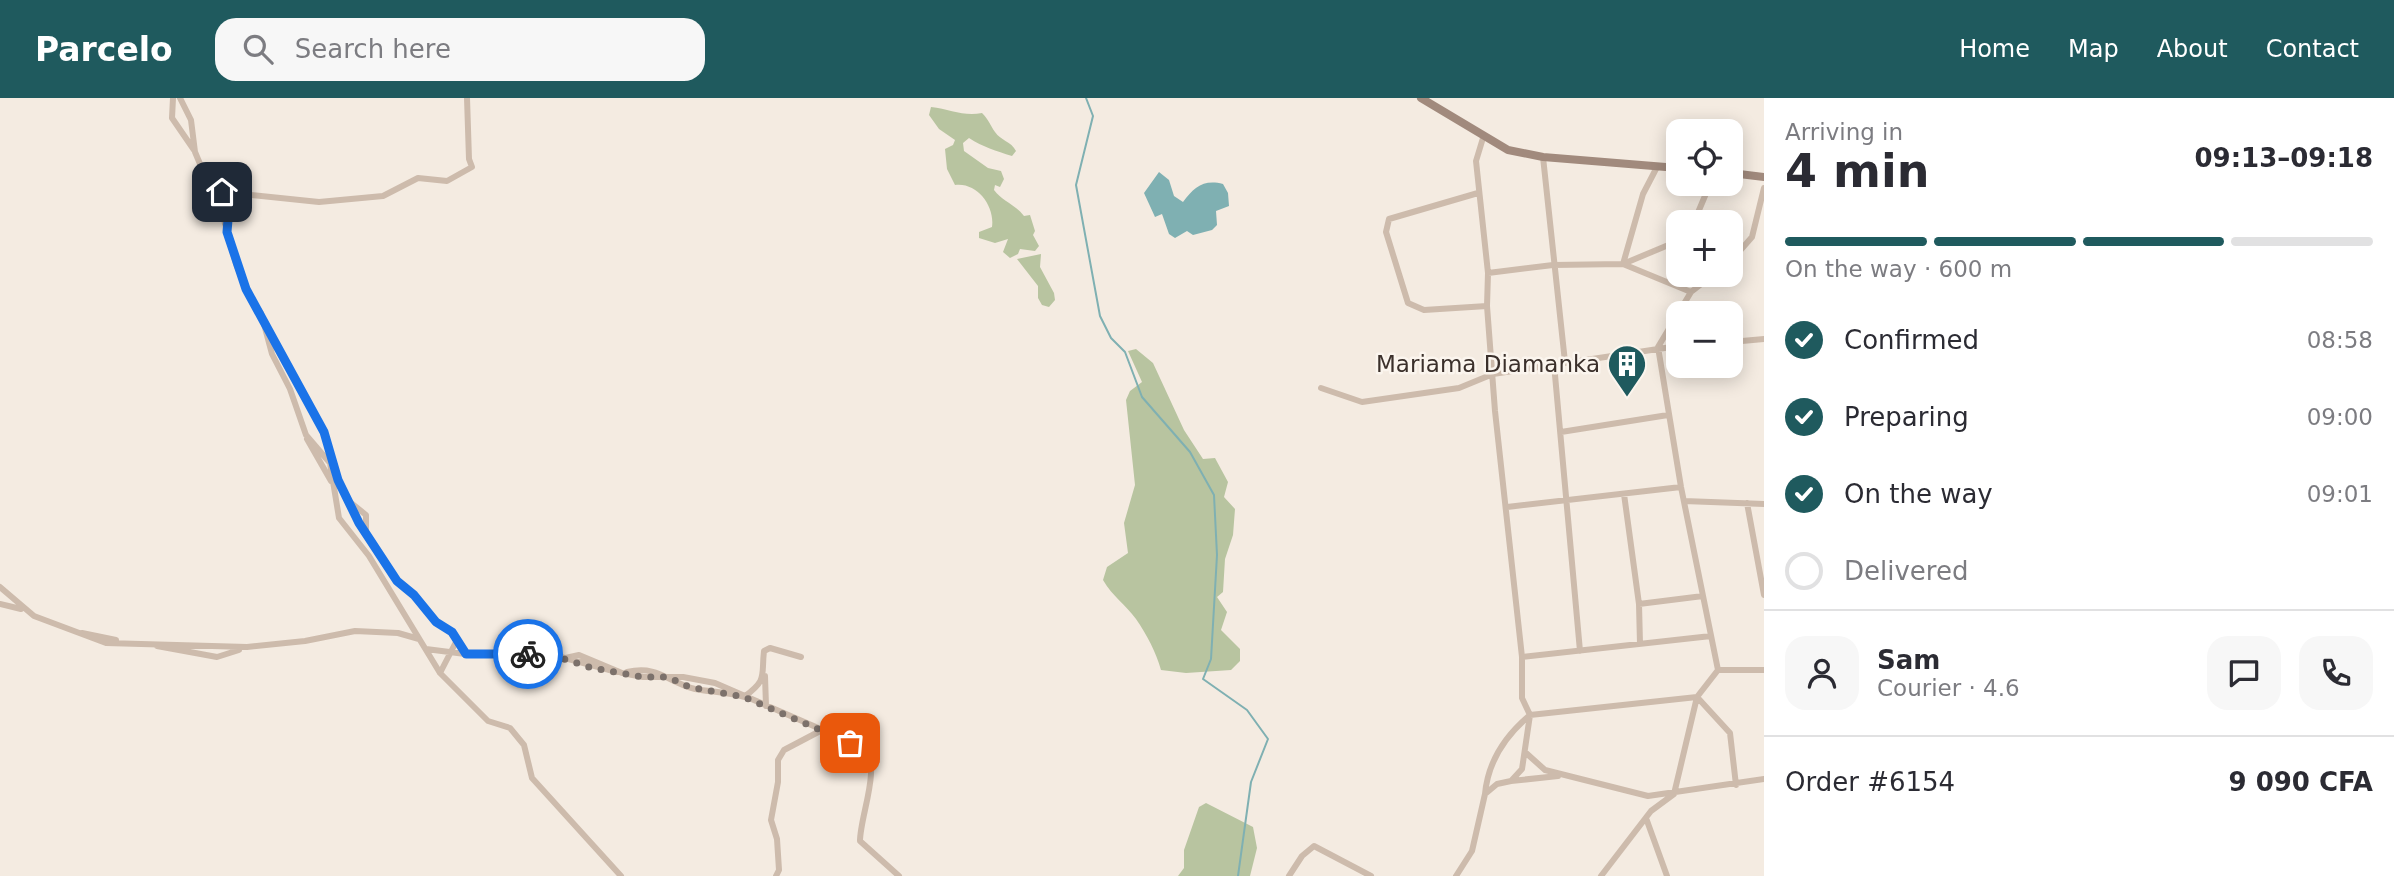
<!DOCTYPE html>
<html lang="en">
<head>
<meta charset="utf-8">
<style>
	:root { --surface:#fff; --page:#f7f7f7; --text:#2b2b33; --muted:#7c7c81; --line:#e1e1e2; --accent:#1f5a5e }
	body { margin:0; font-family:"DejaVu Sans",sans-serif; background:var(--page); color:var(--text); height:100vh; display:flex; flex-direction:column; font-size:26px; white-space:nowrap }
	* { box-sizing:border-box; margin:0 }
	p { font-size:23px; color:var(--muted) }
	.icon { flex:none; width:38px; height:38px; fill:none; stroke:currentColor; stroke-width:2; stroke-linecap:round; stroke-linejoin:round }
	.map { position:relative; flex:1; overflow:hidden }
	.drawer { display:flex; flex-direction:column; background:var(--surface); width:630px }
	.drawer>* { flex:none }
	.tools { position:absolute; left:1666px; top:21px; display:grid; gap:14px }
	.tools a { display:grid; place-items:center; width:77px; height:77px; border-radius:14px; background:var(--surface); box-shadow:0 4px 18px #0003; font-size:35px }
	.pin { position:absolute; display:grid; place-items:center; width:60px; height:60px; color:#fff; margin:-30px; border-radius:14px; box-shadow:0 4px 10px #0006 }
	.courier { position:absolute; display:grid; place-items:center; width:70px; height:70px; margin:-35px; border:5px solid #1a73e8; border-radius:50%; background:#fff; color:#222; box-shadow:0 2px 9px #0007 }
	.headline em { font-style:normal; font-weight:700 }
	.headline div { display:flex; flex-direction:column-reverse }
	.headline { display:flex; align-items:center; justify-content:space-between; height:119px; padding:0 21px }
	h1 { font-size:46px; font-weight:700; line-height:52px }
	.bar { display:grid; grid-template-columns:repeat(4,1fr); gap:10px 7px; align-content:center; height:84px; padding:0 21px }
	.bar i { height:9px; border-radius:5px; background:var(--line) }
	.bar .current { background:var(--accent) }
	.bar p { grid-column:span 4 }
	.line { display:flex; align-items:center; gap:18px; padding:0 21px; border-top:2px solid var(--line) }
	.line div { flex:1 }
	.round { display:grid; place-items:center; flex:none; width:74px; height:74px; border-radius:21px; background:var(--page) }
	ol { padding:0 21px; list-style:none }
	li { display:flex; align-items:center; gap:21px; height:77px }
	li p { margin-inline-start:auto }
	li .icon { padding:7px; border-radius:50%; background:var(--accent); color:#fff; stroke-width:4 }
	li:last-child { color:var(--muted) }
	li i { width:38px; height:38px; border:4px solid var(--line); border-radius:50% }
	header { display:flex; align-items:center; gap:42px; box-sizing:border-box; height:98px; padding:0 35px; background:var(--accent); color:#fff }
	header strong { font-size:33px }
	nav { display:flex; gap:38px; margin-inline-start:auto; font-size:24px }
	.search { width:490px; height:63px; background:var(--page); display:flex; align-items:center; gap:18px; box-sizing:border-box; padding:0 24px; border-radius:21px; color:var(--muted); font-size:26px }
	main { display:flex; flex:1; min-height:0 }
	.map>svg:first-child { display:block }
	.green { fill:#b8c4a0 }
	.water { fill:#7fb0b2 }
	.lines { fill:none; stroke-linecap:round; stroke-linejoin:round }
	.stream { stroke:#7fb0b2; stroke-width:2 }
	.street { stroke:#cdbbac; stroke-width:6 }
	.secondary { stroke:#a18a7d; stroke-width:8 }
	.done { stroke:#7c716b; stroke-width:7; stroke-dasharray:0 12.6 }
	.route { stroke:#1a73e8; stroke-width:9 }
	.labels { text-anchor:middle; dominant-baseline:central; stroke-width:5; stroke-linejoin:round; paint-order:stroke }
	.poi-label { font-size:23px; fill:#3b302b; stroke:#fbf5ee; text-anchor:end }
</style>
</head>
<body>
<header>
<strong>Parcelo</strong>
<div class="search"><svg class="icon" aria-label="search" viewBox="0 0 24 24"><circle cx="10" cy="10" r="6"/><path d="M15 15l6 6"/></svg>Search here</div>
<nav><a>Home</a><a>Map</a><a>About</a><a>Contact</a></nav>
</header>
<main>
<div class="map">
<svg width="1764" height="778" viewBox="0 0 1764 778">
	<rect width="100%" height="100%" fill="#f4ebe1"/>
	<path class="green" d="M931,9C950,11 964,19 982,15C989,22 990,27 995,34C1001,43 1011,43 1016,53L1012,58C996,53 983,49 969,40L963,45L964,53L988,70L1001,73L1004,81L1000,89L995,87L994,92C1003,104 1015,106 1024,118L1030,117L1035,133L1033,137L1039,148L1035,153L1020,151L1018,156L1010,160L1003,154L1008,141L995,145L979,140V134L992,129C995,108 977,84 955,87L947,71L945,51L953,47L955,42L939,31L929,17Z
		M1041,156L1040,169L1054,195L1055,202L1049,209L1042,207L1038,200V188L1017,161Z
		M1136,251L1153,265L1184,332L1203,361L1215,360L1228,384L1224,399L1235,411L1233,437L1225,461L1223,494L1217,499L1227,514L1221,532L1240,551V563L1231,572L1186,575L1161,572C1156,554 1147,537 1136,521C1125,506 1113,499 1103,482L1107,469L1128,455L1124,425L1135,387L1126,302L1130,293L1142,284L1128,253Z
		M1206,705L1253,729L1257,750L1250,778H1178L1184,770V752L1199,709Z"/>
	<path class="water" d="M1159,74L1169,82L1174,98L1183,104C1194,89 1204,81 1223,86L1228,95L1229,108L1216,113L1217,127L1212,132L1193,137L1187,133L1175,140L1169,136L1162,116L1155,119L1144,95Z"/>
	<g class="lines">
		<path class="stream" d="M1086,0L1093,18L1076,87L1100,218L1111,240L1125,254L1142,299L1190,354L1214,397L1217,457L1211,561L1203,581L1247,612L1268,641L1251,684L1238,778"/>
		<path class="street" d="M173,0L172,20L194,52
			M180,0L191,22L195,54L203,73L209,86L222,94L227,102V134L236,166L251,202L261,215L272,256L290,291L306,337L330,365L339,420L369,458L440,575L488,623L510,630L524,647L532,680L621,778
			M1543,59L1565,264
			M210,87L222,109L225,126
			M222,94L319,104L383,98L418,80L447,83L472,69L469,61L467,0
			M1478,95L1389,121L1386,134L1408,205L1424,212L1487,208
			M1694,124L1710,86
			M1678,143L1623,166L1691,194
			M1731,163L1752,139L1764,90
			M1488,175L1553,167L1623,166L1643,96L1657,69
			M270,238L324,334L338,382L359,425L397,483L414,497L436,524L452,535L465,557
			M1731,244L1764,241
			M1554,266L1580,553
			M1321,290L1362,304L1459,290L1493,276L1678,248
			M1561,334L1668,317
			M307,341L331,383
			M1624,396L1639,506L1640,546
			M1684,403L1764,406
			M350,404L366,417V434
			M1747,405L1764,497
			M1507,409L1681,389
			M0,489L34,518L106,545L247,549L305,543L355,533L398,535L419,541
			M0,506L21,511
			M1639,506L1703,498
			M82,535L116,542
			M157,548L217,559L239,552
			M426,551L473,557L546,555L617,574
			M1522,559L1711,538
			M561,561L579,557L622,575L643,579H683L715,585L864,650C882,668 860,718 860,743L899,778
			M1718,572H1764
			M627,574C659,567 667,584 695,591C711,594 728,594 744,599C768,581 761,579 764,553L770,550L801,559
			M440,575L457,542
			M765,578L766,608
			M1697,599L1730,635L1736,687
			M1525,654L1545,672L1648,698L1764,681
			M1511,683L1558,678
			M1485,696C1488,664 1506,637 1530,617L1697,599L1718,572L1681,389L1658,249L1691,194L1713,177
			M1646,720L1667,778
			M776,778L779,772L777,741L771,722L778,684V662L784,652L822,632
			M1289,778L1302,758L1314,748L1371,778
			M1456,778L1472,753L1485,696L1497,686L1511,683L1522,671L1530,617L1522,600V559L1495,313L1487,208L1488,175L1476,63L1483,40
			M1601,778L1651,713L1674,696L1697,599"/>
		<path class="secondary" d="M1421,0L1508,52L1543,59L1678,70
			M1731,75L1764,79"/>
	</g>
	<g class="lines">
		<path class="done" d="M528,556L546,555L592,570L643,579H668L689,589L744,599L850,645"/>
		<path class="route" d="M222,94L229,110L227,134L246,191L324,334L338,382L359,425L397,483L414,497L436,524L452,534L466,556H528"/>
	</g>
	<defs>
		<g id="building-pin" transform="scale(2.0125)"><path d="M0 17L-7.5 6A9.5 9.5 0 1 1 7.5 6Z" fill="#1f5a5e" stroke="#fbf5ee"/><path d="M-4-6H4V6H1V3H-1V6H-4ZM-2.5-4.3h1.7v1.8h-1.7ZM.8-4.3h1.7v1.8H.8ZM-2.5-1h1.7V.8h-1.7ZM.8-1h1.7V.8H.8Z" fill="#fff"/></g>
	</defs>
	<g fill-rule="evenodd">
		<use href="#building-pin" x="1627" y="266"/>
	</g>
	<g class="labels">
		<g class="poi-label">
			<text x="1600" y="266">Mariama Diamanka</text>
		</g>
	</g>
</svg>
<div class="tools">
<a><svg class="icon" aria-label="locate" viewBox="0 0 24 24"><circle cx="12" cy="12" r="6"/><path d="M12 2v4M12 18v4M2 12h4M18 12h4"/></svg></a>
<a>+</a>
<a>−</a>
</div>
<div class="pin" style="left:850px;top:645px;background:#ea580c"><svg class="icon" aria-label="bag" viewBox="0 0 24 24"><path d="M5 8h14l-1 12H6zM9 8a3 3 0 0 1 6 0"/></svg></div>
<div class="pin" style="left:222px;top:94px;background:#1f2937"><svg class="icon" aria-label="home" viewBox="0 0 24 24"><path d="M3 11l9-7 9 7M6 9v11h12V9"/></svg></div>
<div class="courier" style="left:528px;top:556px"><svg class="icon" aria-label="bike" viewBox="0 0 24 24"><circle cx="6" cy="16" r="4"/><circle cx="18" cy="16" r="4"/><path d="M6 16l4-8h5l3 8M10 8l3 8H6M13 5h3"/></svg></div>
</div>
<section class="drawer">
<div class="headline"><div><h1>4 min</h1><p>Arriving in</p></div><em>09:13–09:18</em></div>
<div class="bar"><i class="current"></i><i class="current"></i><i class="current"></i><i></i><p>On the way · 600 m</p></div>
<ol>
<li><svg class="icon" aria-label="check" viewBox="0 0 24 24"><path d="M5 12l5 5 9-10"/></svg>Confirmed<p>08:58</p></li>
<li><svg class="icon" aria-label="check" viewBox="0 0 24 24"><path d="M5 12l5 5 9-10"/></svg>Preparing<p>09:00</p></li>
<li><svg class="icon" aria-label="check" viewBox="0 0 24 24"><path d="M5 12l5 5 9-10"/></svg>On the way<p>09:01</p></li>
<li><i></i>Delivered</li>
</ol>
<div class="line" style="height:126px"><a class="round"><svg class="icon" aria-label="person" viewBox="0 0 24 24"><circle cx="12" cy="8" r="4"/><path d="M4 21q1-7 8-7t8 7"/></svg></a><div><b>Sam</b><p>Courier · 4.6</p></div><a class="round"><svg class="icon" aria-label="chat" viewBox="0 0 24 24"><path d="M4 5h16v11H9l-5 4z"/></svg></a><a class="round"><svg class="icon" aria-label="phone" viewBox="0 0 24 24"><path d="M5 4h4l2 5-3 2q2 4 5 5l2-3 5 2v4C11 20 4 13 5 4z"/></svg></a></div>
<div class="line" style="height:91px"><div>Order #6154</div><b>9 090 CFA</b></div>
</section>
</main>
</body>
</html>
